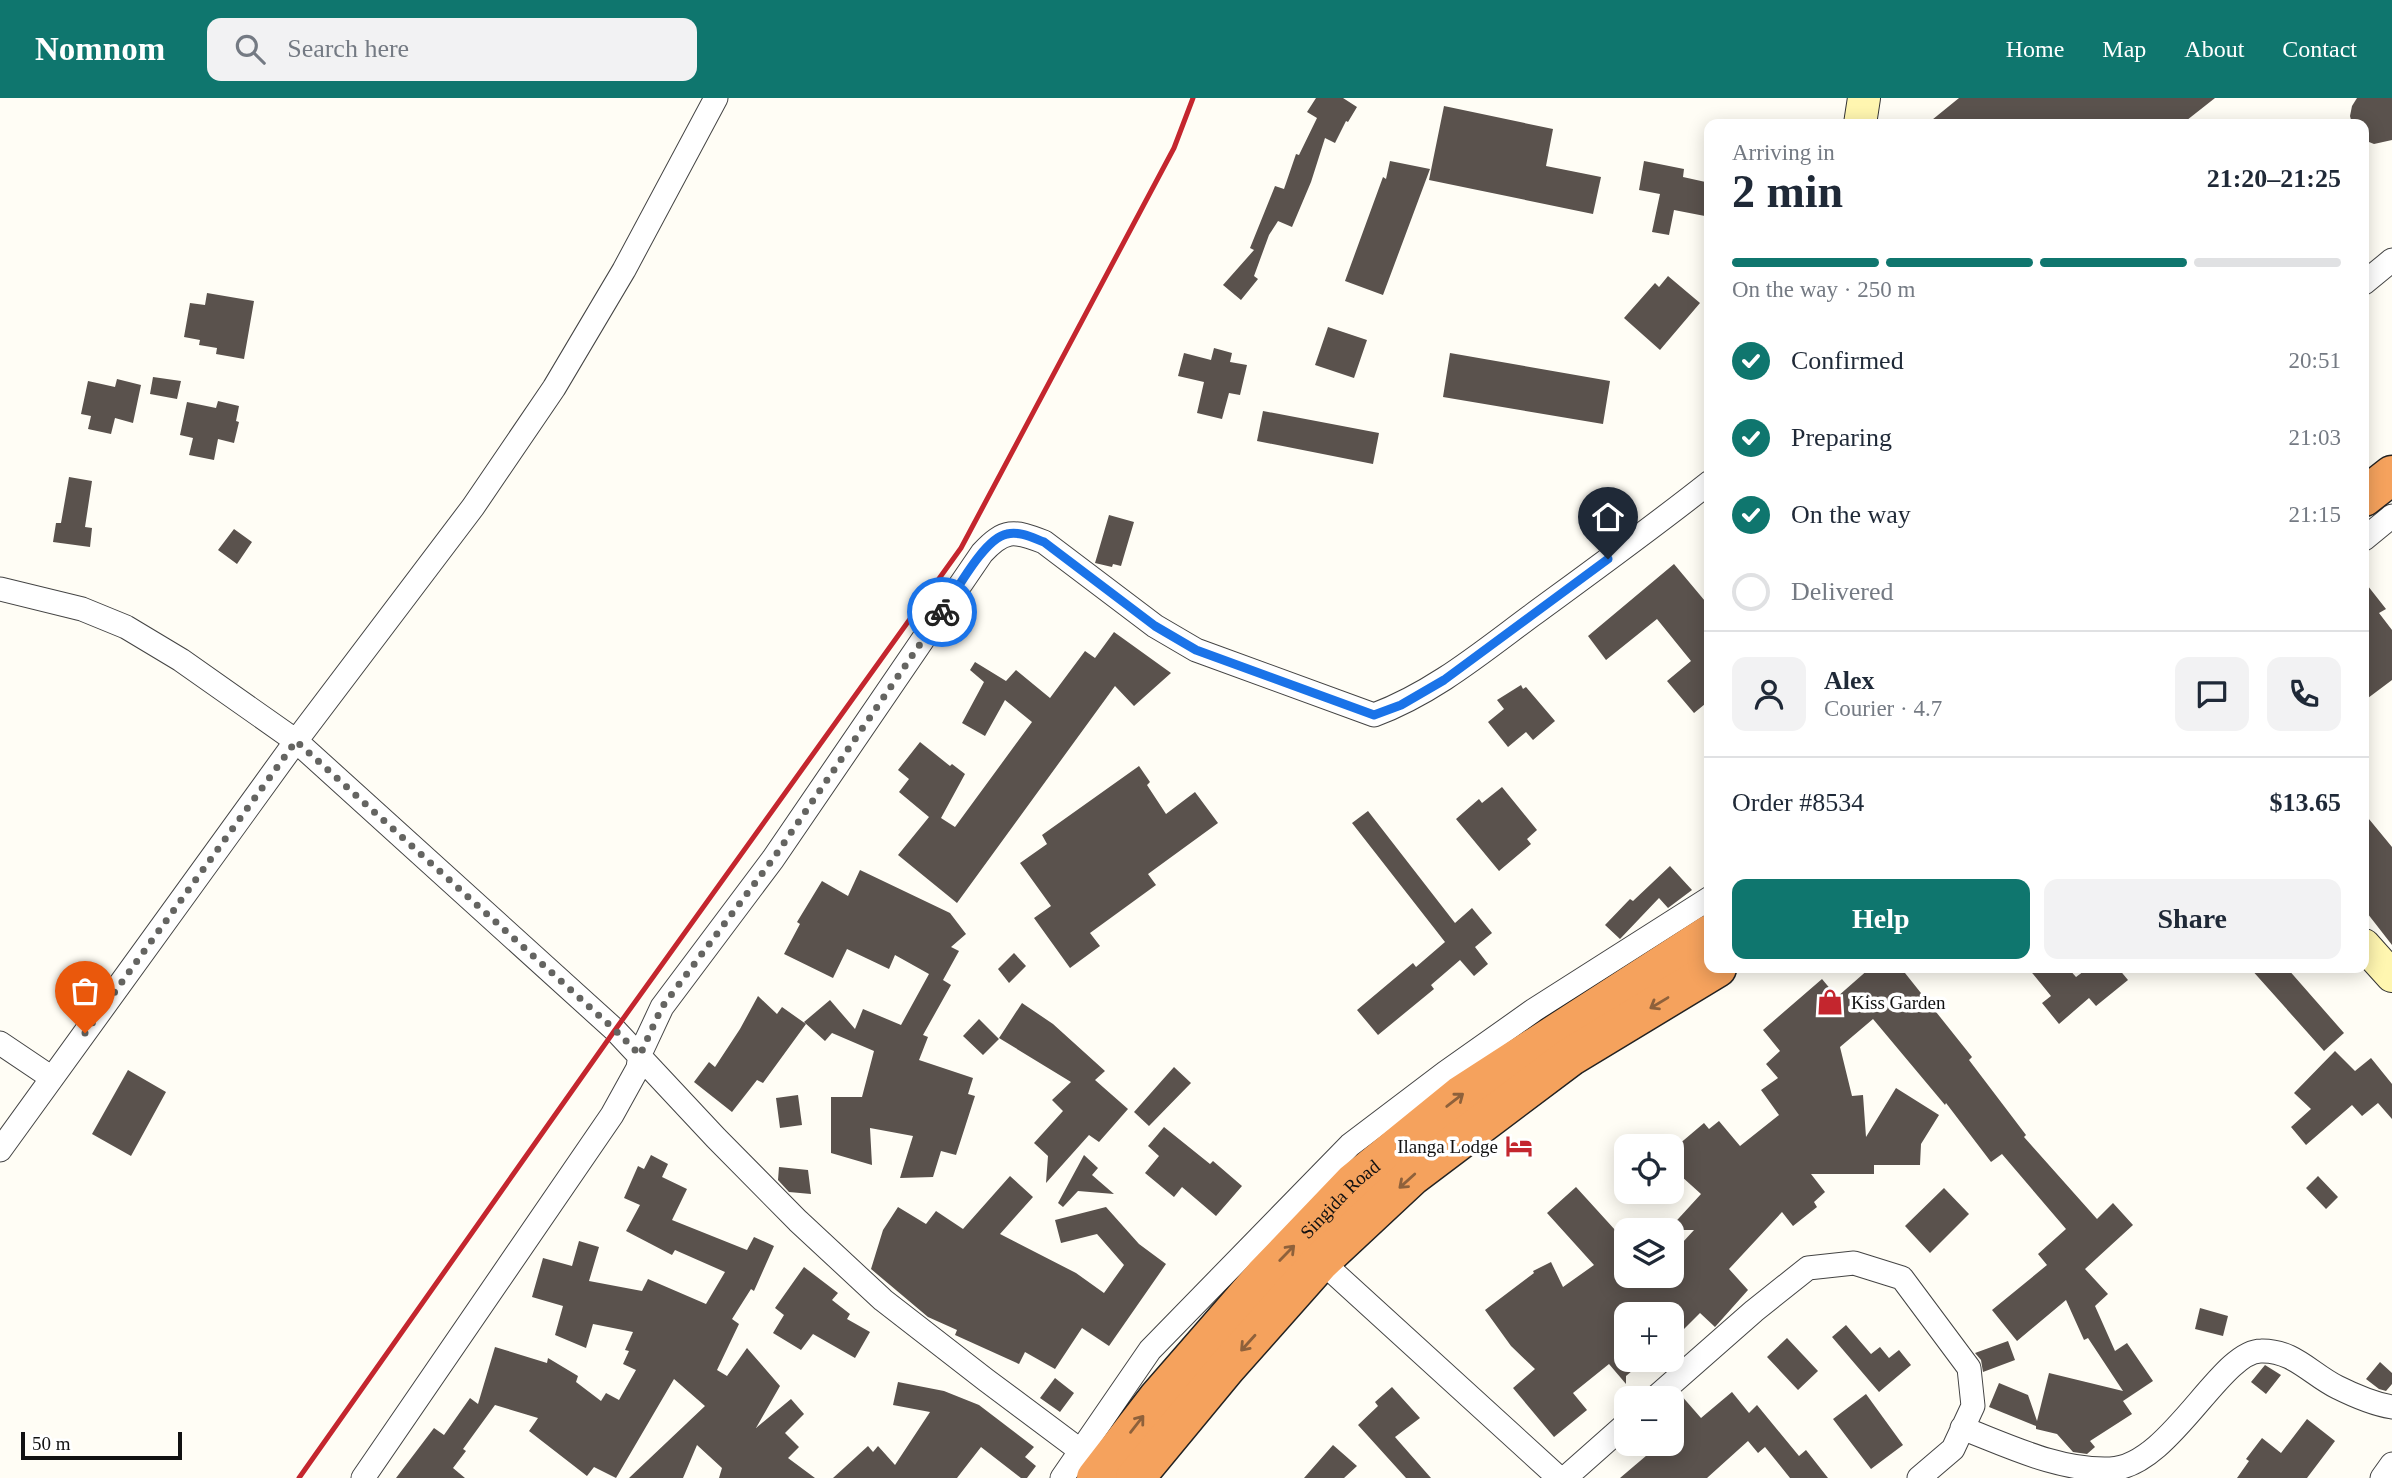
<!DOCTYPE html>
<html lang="en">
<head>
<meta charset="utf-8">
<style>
	:root { --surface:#fff; --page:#f2f2f3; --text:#1f2937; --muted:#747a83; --line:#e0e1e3; --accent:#0f766e }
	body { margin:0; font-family:Georgia,serif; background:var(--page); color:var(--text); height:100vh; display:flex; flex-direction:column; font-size:26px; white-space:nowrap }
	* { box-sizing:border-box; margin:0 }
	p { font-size:23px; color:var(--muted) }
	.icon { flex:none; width:38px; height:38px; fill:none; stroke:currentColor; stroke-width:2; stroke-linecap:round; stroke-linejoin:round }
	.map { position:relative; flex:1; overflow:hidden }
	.panel { position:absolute; left:1704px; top:21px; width:665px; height:854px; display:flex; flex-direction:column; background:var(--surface); border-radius:14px; box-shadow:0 4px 18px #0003 }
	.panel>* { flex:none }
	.buttons { position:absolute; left:1614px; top:1036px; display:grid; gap:14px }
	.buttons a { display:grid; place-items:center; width:70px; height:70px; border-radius:14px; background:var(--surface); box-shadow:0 4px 18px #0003; font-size:35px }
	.scale { position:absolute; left:21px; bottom:18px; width:161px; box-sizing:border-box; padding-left:7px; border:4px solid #111; border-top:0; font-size:19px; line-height:24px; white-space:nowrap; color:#111; -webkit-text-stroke:5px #fff; paint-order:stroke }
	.pin { position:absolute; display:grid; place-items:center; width:60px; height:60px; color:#fff; margin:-72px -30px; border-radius:50% 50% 50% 0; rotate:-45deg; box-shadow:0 0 7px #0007 }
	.pin .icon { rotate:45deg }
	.courier { position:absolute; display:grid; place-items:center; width:70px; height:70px; margin:-35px; border:5px solid #1a73e8; border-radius:50%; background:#fff; color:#222; box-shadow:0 2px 9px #0007 }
	.overview em { font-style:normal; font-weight:600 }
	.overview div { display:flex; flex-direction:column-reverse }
	.overview { display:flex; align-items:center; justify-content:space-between; height:119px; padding:0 28px }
	h1 { font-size:46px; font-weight:600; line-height:52px }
	.bar { display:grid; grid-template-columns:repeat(4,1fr); gap:10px 7px; align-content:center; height:84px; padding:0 28px }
	.bar i { height:9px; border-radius:5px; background:var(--line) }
	.bar .current { background:var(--accent) }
	.bar p { grid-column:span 4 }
	.line { display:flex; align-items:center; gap:18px; padding:0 28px; border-top:2px solid var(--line) }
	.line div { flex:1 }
	.round { display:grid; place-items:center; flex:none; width:74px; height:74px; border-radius:14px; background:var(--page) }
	ol { padding:0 28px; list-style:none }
	li { display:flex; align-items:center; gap:21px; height:77px }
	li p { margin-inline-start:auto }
	li .icon { padding:7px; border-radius:50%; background:var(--accent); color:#fff; stroke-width:4 }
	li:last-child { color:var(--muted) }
	li i { width:38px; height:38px; border:4px solid var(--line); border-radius:50% }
	.primary-button { display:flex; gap:14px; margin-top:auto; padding:14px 28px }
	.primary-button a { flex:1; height:80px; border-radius:14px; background:var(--accent); color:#fff; font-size:28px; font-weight:600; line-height:80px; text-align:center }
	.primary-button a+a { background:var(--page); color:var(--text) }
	header { display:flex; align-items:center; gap:42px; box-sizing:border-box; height:98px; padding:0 35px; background:var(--accent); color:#fff }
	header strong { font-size:33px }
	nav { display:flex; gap:38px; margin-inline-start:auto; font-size:24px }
	.search { width:490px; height:63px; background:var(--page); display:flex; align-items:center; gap:18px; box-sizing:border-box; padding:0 24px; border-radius:14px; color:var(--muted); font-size:26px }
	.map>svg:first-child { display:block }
	.building { fill:#5a524d }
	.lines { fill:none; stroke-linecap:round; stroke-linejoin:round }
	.street-casing { stroke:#444; stroke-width:25 }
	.secondary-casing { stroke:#333; stroke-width:34 }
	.highway-casing { stroke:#222; stroke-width:41 }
	.street { stroke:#fff; stroke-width:23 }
	.secondary { stroke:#fff6b0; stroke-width:32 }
	.highway { stroke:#f5a25d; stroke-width:38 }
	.rail { stroke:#c4262e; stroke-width:5 }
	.oneway { stroke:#8e613b }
	.done { stroke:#646461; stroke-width:7; stroke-dasharray:0 12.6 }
	.route { stroke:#1a73e8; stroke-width:9 }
	.labels { text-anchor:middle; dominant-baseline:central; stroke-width:7; stroke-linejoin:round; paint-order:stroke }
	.poi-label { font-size:19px; fill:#111; stroke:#fff; text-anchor:start }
	.street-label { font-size:19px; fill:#111; stroke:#fff }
</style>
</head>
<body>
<header>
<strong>Nomnom</strong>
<div class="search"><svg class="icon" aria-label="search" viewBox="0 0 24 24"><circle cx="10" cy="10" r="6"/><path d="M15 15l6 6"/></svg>Search here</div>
<nav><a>Home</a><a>Map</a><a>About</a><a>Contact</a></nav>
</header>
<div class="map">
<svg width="2392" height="1380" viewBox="0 0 2392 1380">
	<rect width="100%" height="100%" fill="#fffdf5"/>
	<path class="building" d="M1316,0H1343L1357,9L1348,24L1346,23L1335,45L1325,40L1311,84L1292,129L1278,123L1269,137L1254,178L1258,181L1241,202L1223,187L1254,152L1250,150L1275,88L1284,91L1296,56L1299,57L1317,20L1307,14Z
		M1959,0H2215L2182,26H1927Z
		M2357,0H2392V42L2374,46L2364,42V26H2352L2350,18L2352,8Z
		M1444,8L1553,31L1546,68L1601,79L1593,116L1429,82Z
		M1390,63L1430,71L1383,197L1345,183L1383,79L1386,81Z
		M1644,63L1684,71L1683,79L1710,85V119L1674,112L1669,137L1652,134L1660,96L1639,92Z
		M1668,178L1700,205L1660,252L1624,220L1655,185L1659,189Z
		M207,195L254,203L244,261L216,256L217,250L199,247L200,242L184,239L190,205L205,207Z
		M1328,229L1367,242L1354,280L1315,267Z
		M1214,250L1232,255L1230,264L1247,267L1240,297L1229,295L1222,321L1197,315L1204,284L1178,278L1184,255L1211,262Z
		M1450,255L1610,283L1603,326L1443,299Z
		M153,279L181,283L177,301L150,296Z
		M117,281L141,287L133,325L115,320L111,336L88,331L91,318L81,316L88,283L115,289Z
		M218,303L239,308L236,323L239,324L234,345L218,341L214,362L189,357L193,340L180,337L187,304L216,310Z
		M1263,313L1379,335L1373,366L1257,343Z
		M69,379L92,383L85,429L92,430L90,449L53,444L56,425H61Z
		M1109,417L1134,424L1121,468L1113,466L1112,469L1095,465Z
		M234,431L252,444L237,466L218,452Z
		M1674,466L1710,509V602L1694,615L1667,583L1691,563L1657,521L1606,562L1588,538Z
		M2364,483L2386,511L2379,515L2392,532V582L2364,603Z
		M1114,534L1171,575L1134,608L1115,588L957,805L898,757L929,719L899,694L909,681L898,672L920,644L950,668L952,666L965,676L941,720L955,729L1032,624L1005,602L985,638L962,625L984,584L970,572L975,564L1006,583L1016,572L1050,600L1085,553L1095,560Z
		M1521,587L1523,591L1526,589L1555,623L1533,642L1526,634L1508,649L1488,624L1504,611L1497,602Z
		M1139,668L1150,684L1147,687L1166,716L1195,694L1218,725L1148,776L1156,787L1090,835L1100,848L1070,870L1034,820L1051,808L1020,765L1047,746L1042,737Z
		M1502,689L1537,732L1527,741L1531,746L1499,773L1456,721L1479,701L1482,705Z
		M1368,713L1455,825L1472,810L1492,835L1475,849L1488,866L1474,878L1460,862L1431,887L1434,891L1378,937L1357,912L1413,865L1416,869L1445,844L1352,725Z
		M2364,715L2392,749V847L2364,811Z
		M1670,768L1692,792L1668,810L1659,800L1620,841L1605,827L1630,801L1633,803Z
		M860,772L950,815L966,836L951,849L959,853L943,882L951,887L923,937L928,939L919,962L973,980L968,996L975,998L956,1057L941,1053L933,1079L900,1080L913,1038L870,1030L872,1067L831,1055V999H862L874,953L832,935L825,943L804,924L830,902L855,931L863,911L901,927L929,876L895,857L889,871L847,851L833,880L784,856L800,826L797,824L822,783L848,798Z
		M1014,855L1026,868L1009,885L998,871Z
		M1870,870H1901L1972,959L1969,962L2026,1037L2024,1039L2097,1121L2113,1105L2133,1127L2085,1171L2108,1196L2095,1208L2115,1253L2127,1245L2153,1283L2123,1303L2132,1316L2090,1343L2095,1349L2087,1356L2073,1354L2057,1336L2036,1331V1328L1989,1309L1999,1285L2028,1297L2037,1323L2049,1275L2123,1293L2088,1240L2084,1242L2066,1202L2017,1243L1992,1212L2047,1167L2038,1156L2066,1131L2002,1056L1991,1064L1946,1005L1945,1007L1873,921L1840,949L1852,998L1863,997L1866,1039L1896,990L1939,1017L1921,1046L1920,1067H1874V1076H1811L1825,1094L1814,1104L1817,1109L1793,1128L1782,1114L1729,1171L1748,1192L1715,1229L1700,1215L1671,1244V1216H1626V1262H1645L1626,1278V1286L1609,1266L1573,1295L1587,1312L1554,1339L1513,1290L1535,1271L1511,1248L1485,1212L1534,1175L1533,1173L1551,1164L1563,1189L1594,1167L1547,1115L1576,1089L1626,1144V1178H1671V1157L1694,1132H1668L1701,1096L1671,1069V1053L1704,1025L1709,1031L1719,1023L1740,1048L1779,1017L1761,992L1778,980L1766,966L1780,953L1763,932L1822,881L1837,899Z
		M2028,870H2068L2076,879L2088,870H2118L2128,882L2096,908L2089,900L2059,926L2042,905L2051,898Z
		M2250,870H2287L2344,935L2324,953Z
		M758,898L777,916L782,909L806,926L763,985L757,982L732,1014L694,984L709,964L715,969L740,931Z
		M1022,905L1053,926L1105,973L1095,982L1128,1011L1099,1044L1089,1037L1046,1085L1048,1058L1034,1045L1063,1013L1052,1002L1071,984L999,940Z
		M979,921L999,941L983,957L963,938Z
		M2335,953L2355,973L2371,960L2392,986V1021L2378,1005L2362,1018L2352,1007L2306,1047L2291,1029L2311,1011L2294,995Z
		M1174,969L1191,985L1149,1028L1134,1014Z
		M128,972L166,994L131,1058L92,1036Z
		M798,997L802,1027L780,1030L776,1000Z
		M1164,1029L1210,1066L1213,1063L1242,1088L1216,1118L1182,1089L1174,1099L1145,1075L1159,1058L1148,1048Z
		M651,1057L668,1066L662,1079L687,1091L672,1122L747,1152L754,1139L774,1148L754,1193L751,1191L732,1221L739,1226L717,1272L727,1278L747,1250L780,1288L756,1330L791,1301L804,1316L785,1335L799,1349L788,1360L815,1380H719L722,1370L697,1347L683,1380H629L705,1308L674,1281L616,1380L594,1369L587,1378L529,1333L538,1320L495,1307L463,1351L466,1353L453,1370L465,1380H396L434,1330L444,1337L470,1300L478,1306L495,1249L547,1265L548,1260L578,1278L576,1284L601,1303L606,1295L619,1302L636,1272L623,1266L629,1253L625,1252L633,1234L593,1226L586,1250L555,1237L563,1208L532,1199L543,1160L572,1168L579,1143L599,1149L589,1183L642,1193L648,1181L706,1206L725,1174L675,1152L672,1157L626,1133L640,1107L624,1100L638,1068L644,1071Z
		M1084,1057L1098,1070L1092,1077L1114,1096L1078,1093L1063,1109L1058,1105Z
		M779,1069L808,1072L811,1096L789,1094L778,1082Z
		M1010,1078L1033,1099L1000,1136L1076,1175L1104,1195L1124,1167L1097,1136L1061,1145L1055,1122L1106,1109L1139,1146L1166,1166L1109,1248L1082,1230L1055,1271L1025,1254L1019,1266L955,1237L957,1232L928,1219L871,1171L883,1132L898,1109L926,1126L936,1113L963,1131Z
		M2318,1078L2338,1099L2326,1111L2306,1090Z
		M1944,1090L1969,1116L1930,1155L1905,1128Z
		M804,1169L838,1195L832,1202L850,1216L847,1221L870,1234L855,1260L813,1236L801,1252L773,1235L784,1217L775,1210Z
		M2200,1210L2228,1218L2223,1238L2195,1231Z
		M1846,1227L1871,1256L1880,1249L1889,1260L1899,1252L1911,1267L1879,1294L1832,1239Z
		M1787,1240L1818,1273L1798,1292L1767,1259Z
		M2008,1243L2015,1262L1983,1274L1981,1262L1975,1255Z
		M2380,1264L2392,1275V1286L2386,1293L2379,1291L2366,1281Z
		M2265,1267L2281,1277L2266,1296L2251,1284Z
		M1055,1280L1074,1295L1060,1314L1040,1300Z
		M898,1284L944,1293L979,1307L1034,1349L1025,1359L1036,1368L1027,1380H1021L981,1349L957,1380H833L868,1348L873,1354L878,1348L895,1367L930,1314L893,1307Z
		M1392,1289L1420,1320L1395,1339L1431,1380H1406L1358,1327L1378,1308L1375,1304Z
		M1732,1294L1749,1315L1757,1307L1799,1358L1806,1352L1828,1380H1790L1765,1349L1758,1355L1748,1343L1707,1380H1620L1660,1346H1671V1304L1680,1296L1701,1320Z
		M1866,1296L1903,1347L1871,1371L1833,1321Z
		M2307,1321L2335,1343L2307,1380H2237L2249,1363L2246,1361L2262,1340L2281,1355Z
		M1333,1347L1357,1368L1344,1380H1304Z"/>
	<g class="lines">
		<g class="street-casing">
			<path id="street" d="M2364,185L2392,162
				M2364,441L2392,418
				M0,491L82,511L126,529L181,562L296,643L615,932L716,1040L798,1123L883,1202L986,1282L1081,1353
				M0,945L52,980
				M0,1052L296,643L473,409L554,290L624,172L716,0
				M1321,1163L1559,1380
				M1655,1300L1754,1213L1808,1170L1854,1165L1902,1180L1969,1270L1973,1308L1953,1351L1919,1380
				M1962,1330C2009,1348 2059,1373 2110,1371C2170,1369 2220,1253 2261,1253C2293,1252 2311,1276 2337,1289C2353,1297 2374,1306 2392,1309
				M363,1380L612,1017L638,970L640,956L662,909L773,761L982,455C1004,431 1014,432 1044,444L1155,528L1196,552L1374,617C1433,595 1481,555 1531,518C1591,474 1652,430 1710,384
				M1062,1380L1150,1252L1350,1047L1445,975L1534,912L1710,800
				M1565,1380L1626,1326
				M2382,1380L2392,1366"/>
		</g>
		<g class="secondary-casing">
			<path id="secondary" d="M1860,26L1864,0
				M2364,847L2392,878"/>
		</g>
		<g class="highway-casing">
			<g id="highway">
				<path d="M2364,399L2392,377"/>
				<path id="s1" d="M1096,1380L1157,1301L1264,1178L1354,1084L1461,997L1710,836"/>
				<path d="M1135,1380L1226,1270L1321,1163L1412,1078L1570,959L1717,870"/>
			</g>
		</g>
		<use href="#street" class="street"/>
		<use href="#secondary" class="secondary"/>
		<use href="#highway" class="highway"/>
		<path class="rail" d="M299,1380L615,932L961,450L1174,50L1193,0"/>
	</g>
	<defs><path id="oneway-shaft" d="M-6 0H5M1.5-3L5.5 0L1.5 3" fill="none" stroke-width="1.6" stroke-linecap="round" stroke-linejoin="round" transform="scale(1.75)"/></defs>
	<g class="oneway">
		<use href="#oneway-shaft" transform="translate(1659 905) rotate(149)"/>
		<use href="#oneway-shaft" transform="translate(1455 1002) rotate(-38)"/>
		<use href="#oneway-shaft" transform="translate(1407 1083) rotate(138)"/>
		<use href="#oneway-shaft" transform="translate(1287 1155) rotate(-46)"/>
		<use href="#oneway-shaft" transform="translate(1248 1245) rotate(132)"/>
		<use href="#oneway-shaft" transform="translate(1137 1326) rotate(-52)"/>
	</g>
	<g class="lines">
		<path class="done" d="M85,935L296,643L615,932L640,957L662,909L773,761L942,514"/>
		<path class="route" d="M942,514C956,494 984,440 1007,436C1020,433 1033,440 1044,444L1155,528L1196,552L1374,617L1401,607L1444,582L1608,461"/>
	</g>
	<defs>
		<g id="shop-bare" transform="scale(2.1)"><path d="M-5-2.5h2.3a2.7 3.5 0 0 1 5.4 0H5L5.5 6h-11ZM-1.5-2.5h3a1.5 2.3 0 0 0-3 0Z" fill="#c4262e" stroke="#fff" stroke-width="2.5" paint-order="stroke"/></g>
		<g id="hotel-bare" transform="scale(2.1)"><path d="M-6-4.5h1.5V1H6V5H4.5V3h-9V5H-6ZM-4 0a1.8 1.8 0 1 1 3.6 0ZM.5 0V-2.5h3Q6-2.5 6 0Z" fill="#c4262e" stroke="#fff" stroke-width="2.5" paint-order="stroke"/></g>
	</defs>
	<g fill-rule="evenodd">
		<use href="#shop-bare" x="1830" y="904"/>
		<use href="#hotel-bare" x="1519" y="1048"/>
	</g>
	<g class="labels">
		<g class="poi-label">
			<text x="1851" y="904">Kiss Garden</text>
			<text x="1498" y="1048" text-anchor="end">Ilanga Lodge</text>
		</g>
		<g class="street-label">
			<text stroke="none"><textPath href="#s1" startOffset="371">Singida Road</textPath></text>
		</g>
	</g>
</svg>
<div class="buttons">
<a><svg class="icon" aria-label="locate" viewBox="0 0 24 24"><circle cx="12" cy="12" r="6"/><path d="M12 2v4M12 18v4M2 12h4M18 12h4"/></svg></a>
<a><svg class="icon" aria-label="layers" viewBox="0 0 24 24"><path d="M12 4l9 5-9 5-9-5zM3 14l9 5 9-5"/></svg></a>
<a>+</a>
<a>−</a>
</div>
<div class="scale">50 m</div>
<div class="pin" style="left:85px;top:935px;background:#ea580c"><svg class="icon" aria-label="bag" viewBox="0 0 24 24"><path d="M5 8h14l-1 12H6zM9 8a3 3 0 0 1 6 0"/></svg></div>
<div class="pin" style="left:1608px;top:461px;background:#1f2937"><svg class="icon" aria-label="home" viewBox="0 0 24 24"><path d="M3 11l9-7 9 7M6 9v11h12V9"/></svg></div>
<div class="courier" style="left:942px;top:514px"><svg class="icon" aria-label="bike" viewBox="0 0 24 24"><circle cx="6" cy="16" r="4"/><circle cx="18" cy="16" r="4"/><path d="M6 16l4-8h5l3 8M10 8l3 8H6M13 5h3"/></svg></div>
<section class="panel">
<div class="overview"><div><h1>2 min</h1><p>Arriving in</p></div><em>21:20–21:25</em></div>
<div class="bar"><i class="current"></i><i class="current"></i><i class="current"></i><i></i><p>On the way · 250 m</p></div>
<ol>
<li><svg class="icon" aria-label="check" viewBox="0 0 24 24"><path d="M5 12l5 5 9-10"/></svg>Confirmed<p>20:51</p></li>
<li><svg class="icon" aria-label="check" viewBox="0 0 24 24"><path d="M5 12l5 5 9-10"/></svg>Preparing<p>21:03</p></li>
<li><svg class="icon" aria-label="check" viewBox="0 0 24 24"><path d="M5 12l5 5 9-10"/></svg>On the way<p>21:15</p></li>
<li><i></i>Delivered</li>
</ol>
<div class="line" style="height:126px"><a class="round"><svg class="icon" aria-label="person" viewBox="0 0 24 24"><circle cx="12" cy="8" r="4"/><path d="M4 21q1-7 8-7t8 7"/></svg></a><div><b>Alex</b><p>Courier · 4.7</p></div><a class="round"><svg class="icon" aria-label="chat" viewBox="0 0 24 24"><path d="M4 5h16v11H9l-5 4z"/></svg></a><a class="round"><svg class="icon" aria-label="phone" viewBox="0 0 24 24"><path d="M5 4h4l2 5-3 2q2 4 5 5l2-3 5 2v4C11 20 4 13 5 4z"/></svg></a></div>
<div class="line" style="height:91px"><div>Order #8534</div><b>$13.65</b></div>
<div class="primary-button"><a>Help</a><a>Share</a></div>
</section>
</div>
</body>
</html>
